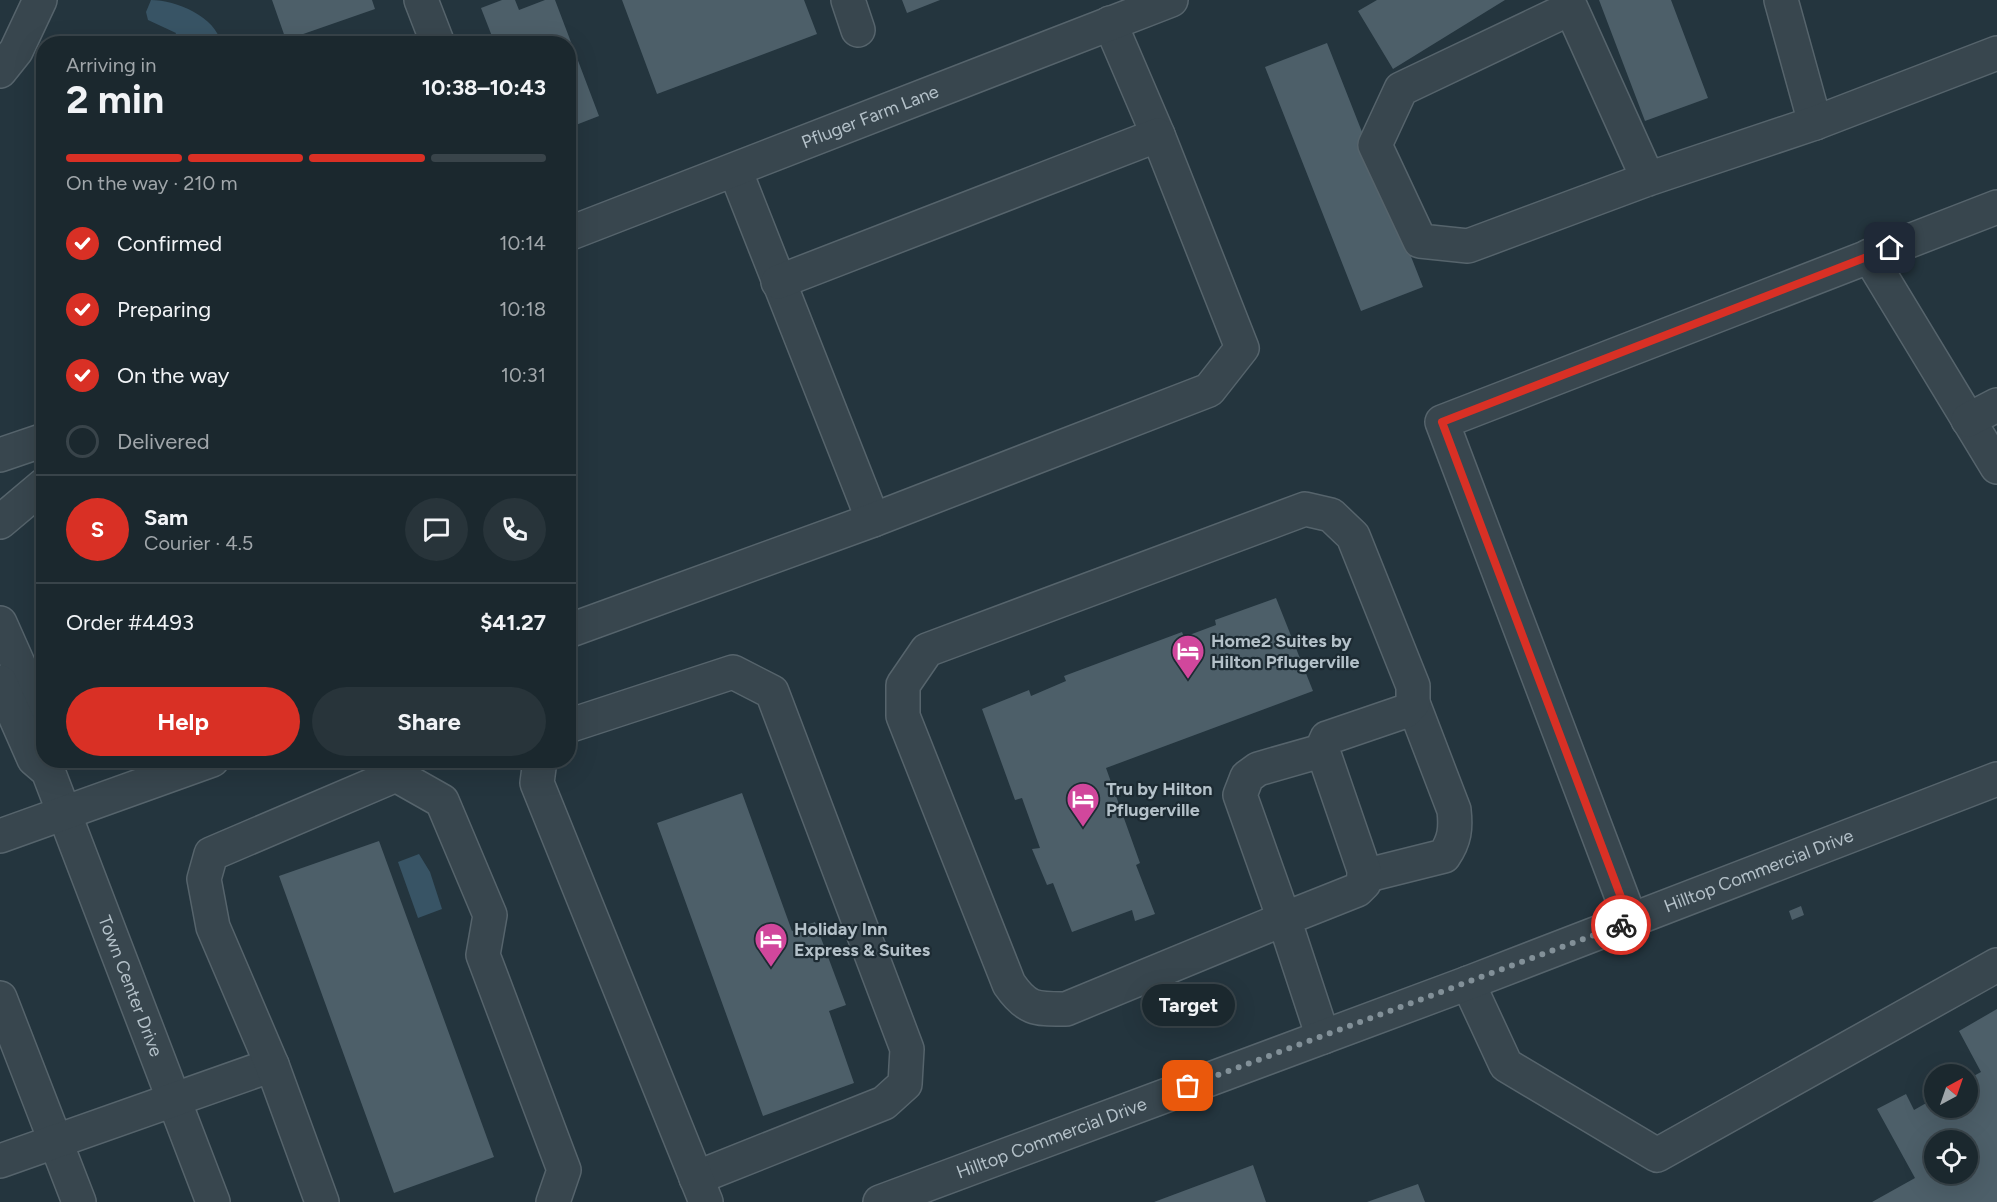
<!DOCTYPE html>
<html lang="en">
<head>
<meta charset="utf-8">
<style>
	:root { --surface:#1b282e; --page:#28343a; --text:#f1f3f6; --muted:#a0a6aa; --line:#39444a; --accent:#d93025 }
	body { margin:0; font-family:Figtree,sans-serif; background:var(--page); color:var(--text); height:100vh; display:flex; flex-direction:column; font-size:22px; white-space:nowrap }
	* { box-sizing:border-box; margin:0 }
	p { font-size:20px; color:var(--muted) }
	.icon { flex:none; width:33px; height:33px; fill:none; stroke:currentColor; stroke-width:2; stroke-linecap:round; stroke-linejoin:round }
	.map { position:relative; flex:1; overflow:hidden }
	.drawer { position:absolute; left:36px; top:36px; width:540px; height:732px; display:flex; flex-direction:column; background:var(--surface); border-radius:24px; box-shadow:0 6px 24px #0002,0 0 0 2px var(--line) }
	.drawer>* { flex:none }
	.needle { width:39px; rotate:40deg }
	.tools { position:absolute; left:1924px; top:1064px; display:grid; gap:12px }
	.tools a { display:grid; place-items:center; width:54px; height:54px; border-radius:50%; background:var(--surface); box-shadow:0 6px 24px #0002,0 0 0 2px var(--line); font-size:30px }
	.pin { position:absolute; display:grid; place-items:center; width:51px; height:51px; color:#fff; margin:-26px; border-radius:12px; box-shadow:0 3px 9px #0006 }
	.courier { position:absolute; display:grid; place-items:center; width:60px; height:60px; margin:-30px; border:4px solid #d93025; border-radius:50%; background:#fff; color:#222; box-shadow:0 2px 8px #0007 }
	.bubble { position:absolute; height:42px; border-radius:21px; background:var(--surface); box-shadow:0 6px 24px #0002,0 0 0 2px var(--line); font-size:20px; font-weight:700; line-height:42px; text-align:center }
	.summary em { font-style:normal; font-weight:700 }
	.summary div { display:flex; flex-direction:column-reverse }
	.summary { display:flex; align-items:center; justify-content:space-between; height:102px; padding:0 30px }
	h1 { font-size:39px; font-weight:700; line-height:45px }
	.bar { display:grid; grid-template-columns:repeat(4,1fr); gap:9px 6px; align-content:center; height:72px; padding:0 30px }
	.bar i { height:8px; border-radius:4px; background:var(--line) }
	.bar .on { background:var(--accent) }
	.bar p { grid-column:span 4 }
	.line { display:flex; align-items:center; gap:15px; padding:0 30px; border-top:2px solid var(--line) }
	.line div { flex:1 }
	.round { display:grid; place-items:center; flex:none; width:63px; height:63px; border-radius:32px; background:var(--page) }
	ol { padding:0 30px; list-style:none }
	li { display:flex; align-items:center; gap:18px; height:66px }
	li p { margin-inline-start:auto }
	li .icon { padding:6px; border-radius:50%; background:var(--accent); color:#fff; stroke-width:4 }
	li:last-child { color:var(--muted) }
	li i { width:33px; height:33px; border:3px solid var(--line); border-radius:50% }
	.primary-button { display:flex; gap:12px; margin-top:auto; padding:12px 30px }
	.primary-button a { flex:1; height:69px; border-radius:36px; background:var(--accent); color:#fff; font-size:24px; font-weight:700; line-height:69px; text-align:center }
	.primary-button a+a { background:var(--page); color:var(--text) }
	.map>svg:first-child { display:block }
	.water { fill:#385465 }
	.building { fill:#4d5f69; fill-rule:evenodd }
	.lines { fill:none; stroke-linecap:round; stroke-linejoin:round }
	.minor-casing { stroke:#56646c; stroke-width:36 }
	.minor { stroke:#38464e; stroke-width:33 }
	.done { stroke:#829098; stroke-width:6; stroke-dasharray:0 10.8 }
	.route { stroke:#d93025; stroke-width:8 }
	.labels { text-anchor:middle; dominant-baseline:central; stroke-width:4.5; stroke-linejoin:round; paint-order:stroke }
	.street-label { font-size:18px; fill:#b4c1c9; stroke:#1d2b33 }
	.poi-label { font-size:18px; font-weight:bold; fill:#b4c1c9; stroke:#1d2b33; text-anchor:start }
</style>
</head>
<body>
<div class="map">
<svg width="1997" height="1202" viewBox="0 0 1997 1202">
	<rect width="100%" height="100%" fill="#24353e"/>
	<path class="water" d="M151,0C176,0 216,17 221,43H198L193,40L191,43H181L173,40L176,33L148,20L146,12Z
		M419,854L430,872L442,909L418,918L398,862Z"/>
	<path class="building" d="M272,0H372L375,9L286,40Z
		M502,0H515L519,10L545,0H555L599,116L568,128V44H495L481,8Z
		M622,0H804L817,34L657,94Z
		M902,0H940L907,13Z
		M1377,0H1505L1393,69L1358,11Z
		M1599,0H1671L1708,98L1645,121Z
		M1327,43L1423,287L1361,311L1265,67Z
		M1276,598L1313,691L1106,768L1140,863L1136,865L1155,914L1135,921L1132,910L1072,932L1053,883L1047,885L1032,849L1040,848L1022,798L1015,800L982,709L1029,690L1031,696L1066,681L1064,676L1182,632L1184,637L1216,625L1215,620Z
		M742,793L792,931L815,922L846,1005L829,1011L854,1083L763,1116L657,823Z
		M379,841L494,1157L394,1193L279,876Z
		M1801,906L1804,915L1792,920L1789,911Z
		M1997,1009V1202H1872L1915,1178L1877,1109L1906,1094L1914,1110L1935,1098V1107H1968V1079L1981,1072L1959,1031ZM1935,1140H1968V1173H1935Z
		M1253,1165L1266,1202H1154Z
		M1418,1184L1425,1202H1367Z"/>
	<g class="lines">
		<g class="minor-casing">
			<g id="minor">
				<path d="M421,0L438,44"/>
				<path d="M848,0L858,30"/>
				<path d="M1781,0L1815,123"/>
				<path d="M1110,23L1158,135"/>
				<path d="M0,71L16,51L40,0"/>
				<path d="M735,170L873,520"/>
				<path d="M1648,179L1571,8L1401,89L1375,145L1420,241L1468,246L1648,179L1815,123L1997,53"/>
				<path id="s1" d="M568,234L1171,0"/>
				<path d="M1869,256L1997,467"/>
				<path d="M1968,420L1997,405"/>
				<path d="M0,455L44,440"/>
				<path d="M0,522L44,485"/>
				<path d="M0,623L44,722"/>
				<path d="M568,631L873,520L1209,390L1242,348L1158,135L778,282"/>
				<path id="s2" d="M0,682L34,759L48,771L213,1202"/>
				<path d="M568,726L733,672L772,692L907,1049L905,1084L884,1103L696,1178"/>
				<path d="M540,760L537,783L706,1202"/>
				<path d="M0,836L212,760"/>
				<path d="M1364,876L1444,856C1455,840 1456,828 1454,810L1413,703"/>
				<path d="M1631,921L1442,422L1997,207"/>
				<path d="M1468,983L1506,1065L1657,1155L1997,965"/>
				<path d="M0,998L79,1202"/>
				<path d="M1323,1037L1284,919L1357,890L1364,883V870L1323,751L1327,738L1406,711L1413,703V686L1353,536L1331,515L1305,509L927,650L903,685V716L1009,984C1027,1010 1036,1009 1066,1009L1284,919L1240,795L1247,777L1258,769L1321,751L1327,738"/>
				<path d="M0,1161L272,1065"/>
				<path d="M322,1202L272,1065L213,927L204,879L211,854L396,775L442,801L490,915L483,955L564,1170L553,1202"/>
				<path id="s3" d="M880,1202L1468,983L1997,779"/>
			</g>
		</g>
		<use href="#minor" class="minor"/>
	</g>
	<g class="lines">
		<path class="done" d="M1188,1086L1621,925"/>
		<path class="route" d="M1621,925L1630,921L1442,422L1890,248"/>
	</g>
	<defs>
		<g id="hotel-pin" transform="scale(1.725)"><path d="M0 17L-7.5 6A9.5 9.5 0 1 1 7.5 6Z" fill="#d1479c" stroke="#1d2b33"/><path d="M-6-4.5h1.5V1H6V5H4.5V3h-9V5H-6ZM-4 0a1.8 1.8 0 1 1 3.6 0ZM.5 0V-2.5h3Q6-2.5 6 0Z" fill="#fff"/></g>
	</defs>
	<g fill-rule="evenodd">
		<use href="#hotel-pin" x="1188" y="651"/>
		<use href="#hotel-pin" x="1083" y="799"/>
		<use href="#hotel-pin" x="771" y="939"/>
	</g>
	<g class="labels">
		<g class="street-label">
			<text stroke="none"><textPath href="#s1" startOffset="324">Pfluger Farm Lane</textPath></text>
			<text stroke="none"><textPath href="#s3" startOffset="939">Hilltop Commercial Drive</textPath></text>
			<text stroke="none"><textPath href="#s2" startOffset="333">Town Center Drive</textPath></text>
			<text stroke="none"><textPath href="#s3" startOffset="183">Hilltop Commercial Drive</textPath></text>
		</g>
		<g class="poi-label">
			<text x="1211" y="641">Home2 Suites by<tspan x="1211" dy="21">Hilton Pflugerville</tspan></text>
			<text x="1106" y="789">Tru by Hilton<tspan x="1106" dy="21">Pflugerville</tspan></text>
			<text x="794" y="929">Holiday Inn<tspan x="794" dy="21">Express &amp; Suites</tspan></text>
		</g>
	</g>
</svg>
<div class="tools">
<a><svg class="needle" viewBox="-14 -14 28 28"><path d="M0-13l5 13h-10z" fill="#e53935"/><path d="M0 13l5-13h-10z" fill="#a0a6aa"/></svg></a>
<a><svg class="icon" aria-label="locate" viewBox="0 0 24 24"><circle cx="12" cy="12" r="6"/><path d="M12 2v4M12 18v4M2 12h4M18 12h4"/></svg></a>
</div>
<div class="pin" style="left:1188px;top:1086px;background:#ea580c"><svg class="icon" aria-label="bag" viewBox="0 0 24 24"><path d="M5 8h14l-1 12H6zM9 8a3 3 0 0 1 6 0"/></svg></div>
<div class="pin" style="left:1890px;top:248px;background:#1f2937"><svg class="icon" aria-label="home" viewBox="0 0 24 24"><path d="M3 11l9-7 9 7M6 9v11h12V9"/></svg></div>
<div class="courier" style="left:1621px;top:925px"><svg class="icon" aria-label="bike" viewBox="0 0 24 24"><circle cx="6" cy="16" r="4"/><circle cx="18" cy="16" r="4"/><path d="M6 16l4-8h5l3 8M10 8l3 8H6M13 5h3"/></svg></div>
<div class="bubble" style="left:1142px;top:984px;width:93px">Target</div>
<section class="drawer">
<div class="summary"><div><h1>2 min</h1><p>Arriving in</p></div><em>10:38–10:43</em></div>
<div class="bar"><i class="on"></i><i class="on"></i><i class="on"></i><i></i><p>On the way · 210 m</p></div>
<ol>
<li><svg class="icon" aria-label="check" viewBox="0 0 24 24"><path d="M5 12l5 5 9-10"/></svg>Confirmed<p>10:14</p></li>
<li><svg class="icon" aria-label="check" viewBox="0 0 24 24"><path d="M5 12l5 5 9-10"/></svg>Preparing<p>10:18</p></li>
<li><svg class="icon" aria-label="check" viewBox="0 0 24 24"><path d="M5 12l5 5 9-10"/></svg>On the way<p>10:31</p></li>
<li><i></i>Delivered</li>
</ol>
<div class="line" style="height:108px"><b class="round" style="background:var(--accent);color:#fff">S</b><div><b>Sam</b><p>Courier · 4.5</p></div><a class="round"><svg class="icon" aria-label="chat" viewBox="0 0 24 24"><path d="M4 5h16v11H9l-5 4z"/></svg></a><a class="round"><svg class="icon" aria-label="phone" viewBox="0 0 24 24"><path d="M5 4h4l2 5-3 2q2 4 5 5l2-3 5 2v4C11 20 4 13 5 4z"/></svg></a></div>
<div class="line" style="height:78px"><div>Order #4493</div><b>$41.27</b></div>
<div class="primary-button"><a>Help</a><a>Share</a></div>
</section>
</div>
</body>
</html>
